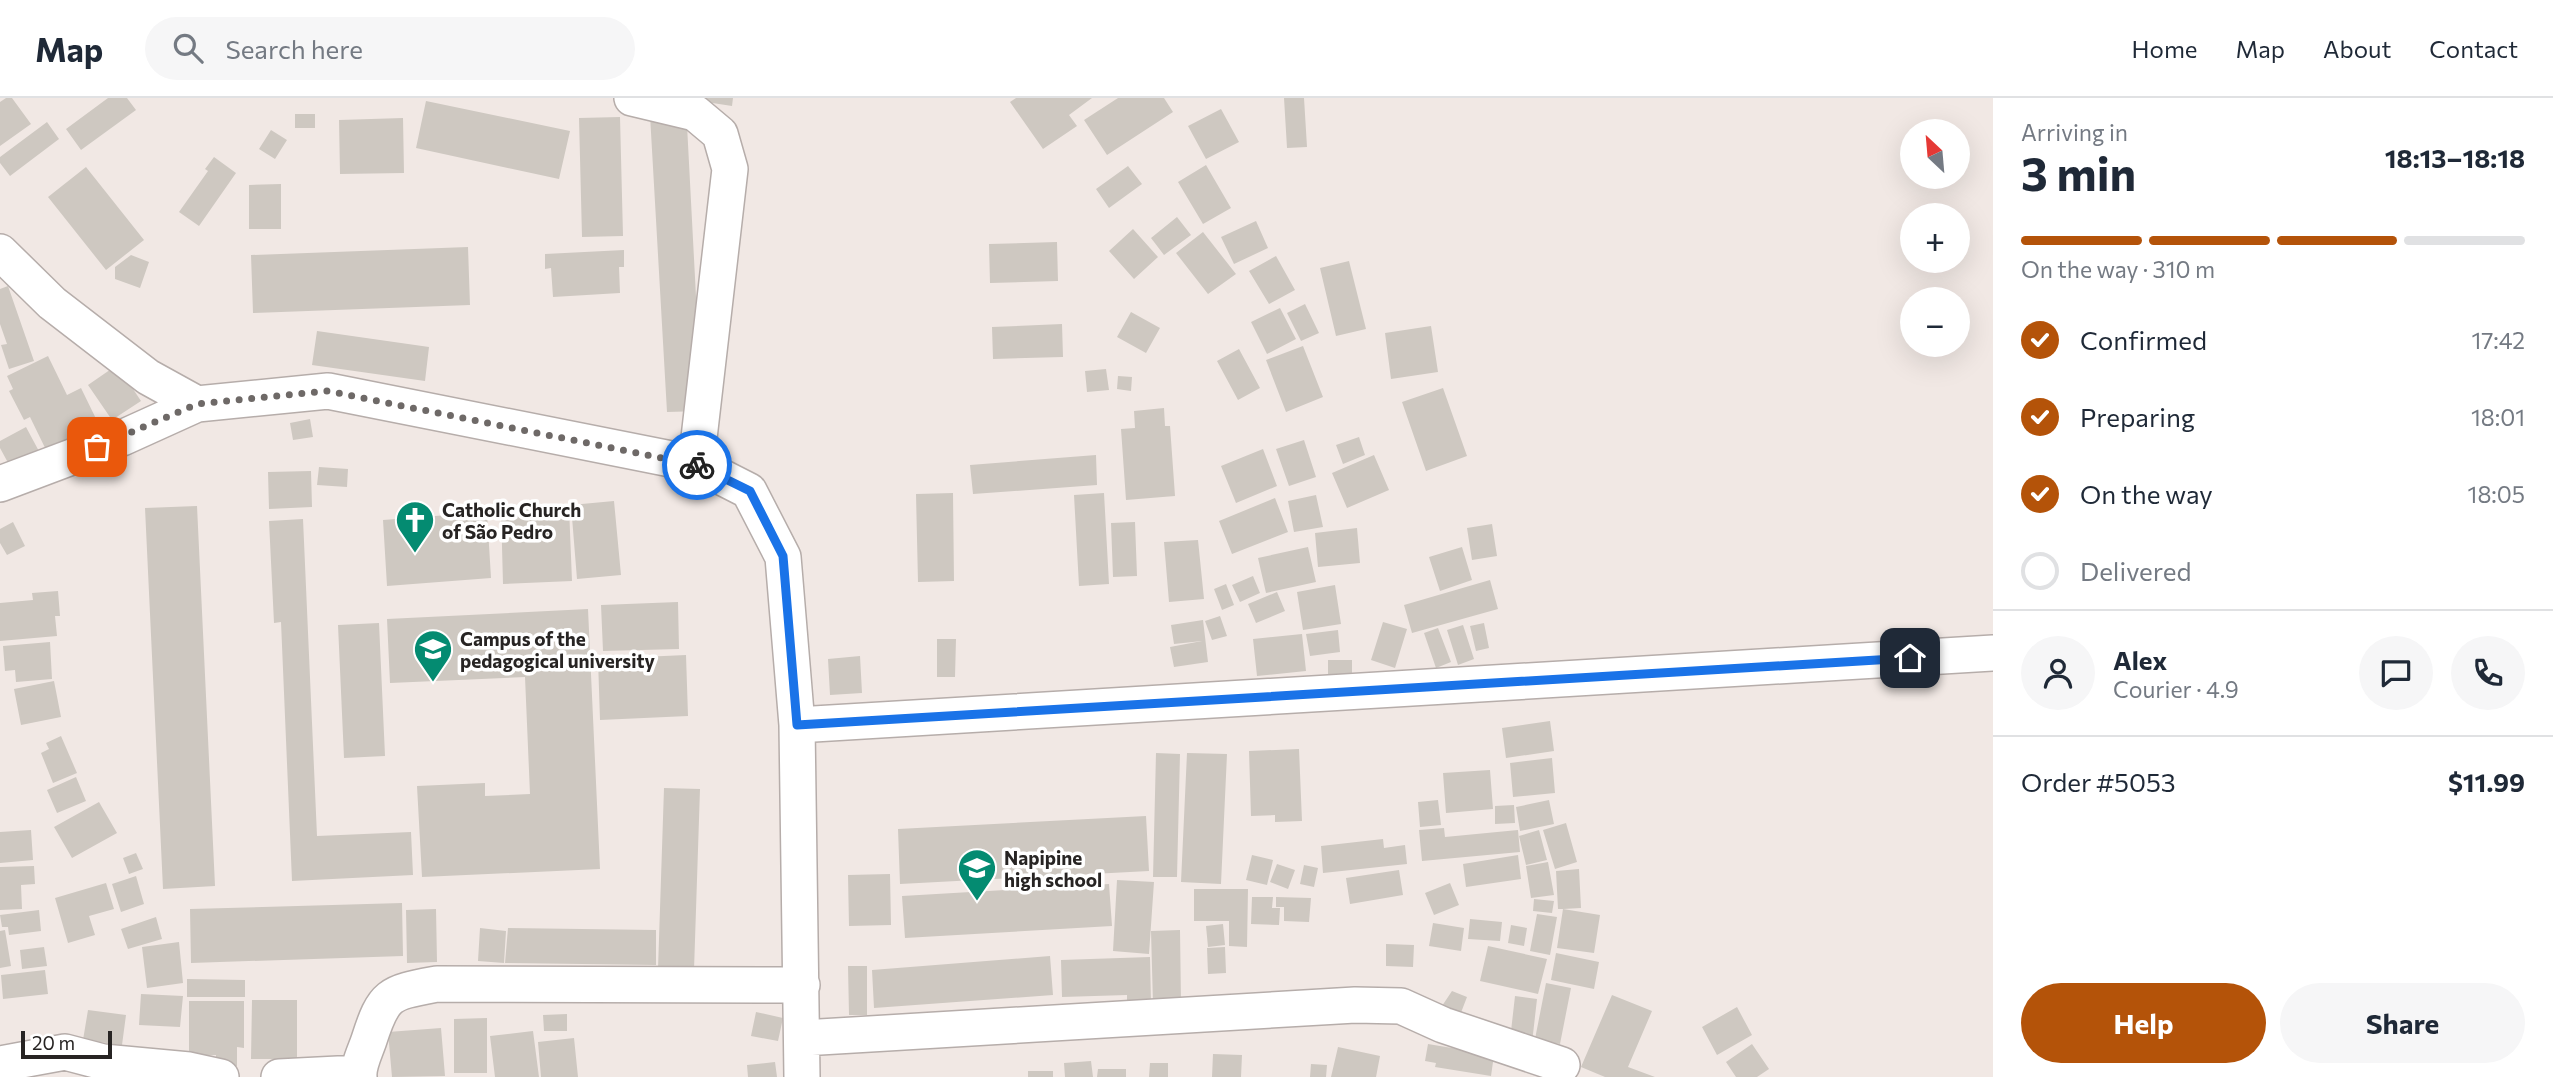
<!DOCTYPE html>
<html lang="en">
<head>
<meta charset="utf-8">
<style>
	:root { --surface:#fff; --page:#f6f6f7; --text:#1f2937; --muted:#747a83; --line:#e0e1e3; --accent:#b45309 }
	body { margin:0; font-family:Commissioner,sans-serif; background:var(--page); color:var(--text); height:100vh; display:flex; flex-direction:column; font-size:26px; white-space:nowrap }
	* { box-sizing:border-box; margin:0 }
	p { font-size:23px; color:var(--muted) }
	.icon { flex:none; width:38px; height:38px; fill:none; stroke:currentColor; stroke-width:2; stroke-linecap:round; stroke-linejoin:round }
	.map { position:relative; flex:1; overflow:hidden }
	.side { display:flex; flex-direction:column; background:var(--surface); width:560px }
	.side>* { flex:none }
	.needle { width:46px; rotate:334deg }
	.controls { position:absolute; left:1900px; top:21px; display:grid; gap:14px }
	.controls a { display:grid; place-items:center; width:70px; height:70px; border-radius:50%; background:var(--surface); box-shadow:0 7px 28px #0002; font-size:35px }
	.scale { position:absolute; left:21px; bottom:18px; width:91px; box-sizing:border-box; padding-left:7px; border:4px solid #272423; border-top:0; font-size:19px; line-height:24px; white-space:nowrap; color:#272423; -webkit-text-stroke:5px #fff; paint-order:stroke }
	.pin { position:absolute; display:grid; place-items:center; width:60px; height:60px; color:#fff; margin:-30px; border-radius:14px; box-shadow:0 4px 10px #0006 }
	.courier { position:absolute; display:grid; place-items:center; width:70px; height:70px; margin:-35px; border:5px solid #1a73e8; border-radius:50%; background:#fff; color:#222; box-shadow:0 2px 9px #0007 }
	.overview em { font-style:normal; font-weight:700 }
	.overview div { display:flex; flex-direction:column-reverse }
	.overview { display:flex; align-items:center; justify-content:space-between; height:119px; padding:0 28px }
	h1 { font-size:46px; font-weight:700; line-height:52px }
	.bar { display:grid; grid-template-columns:repeat(4,1fr); gap:10px 7px; align-content:center; height:84px; padding:0 28px }
	.bar i { height:9px; border-radius:5px; background:var(--line) }
	.bar .current { background:var(--accent) }
	.bar p { grid-column:span 4 }
	.line { display:flex; align-items:center; gap:18px; padding:0 28px; border-top:2px solid var(--line) }
	.line div { flex:1 }
	.round { display:grid; place-items:center; flex:none; width:74px; height:74px; border-radius:37px; background:var(--page) }
	ol { padding:0 28px; list-style:none }
	li { display:flex; align-items:center; gap:21px; height:77px }
	li p { margin-inline-start:auto }
	li .icon { padding:7px; border-radius:50%; background:var(--accent); color:#fff; stroke-width:4 }
	li:last-child { color:var(--muted) }
	li i { width:38px; height:38px; border:4px solid var(--line); border-radius:50% }
	.button { display:flex; gap:14px; margin-top:auto; padding:14px 28px }
	.button a { flex:1; height:80px; border-radius:42px; background:var(--accent); color:#fff; font-size:28px; font-weight:700; line-height:80px; text-align:center }
	.button a+a { background:var(--page); color:var(--text) }
	header { display:flex; align-items:center; gap:42px; box-sizing:border-box; height:98px; padding:0 35px; background:var(--surface); border-bottom:2px solid var(--line) }
	header strong { font-size:33px }
	nav { display:flex; gap:38px; margin-inline-start:auto; font-size:24px }
	.search { width:490px; height:63px; background:var(--page); display:flex; align-items:center; gap:18px; box-sizing:border-box; padding:0 24px; border-radius:38px; color:var(--muted); font-size:26px }
	main { display:flex; flex:1; min-height:0 }
	.map>svg:first-child { display:block }
	.building { fill:#cec8c1 }
	.lines { fill:none; stroke-linecap:round; stroke-linejoin:round }
	.street-casing { stroke:#b6adaa; stroke-width:38 }
	.street { stroke:#fff; stroke-width:35 }
	.done { stroke:#6e6967; stroke-width:7; stroke-dasharray:0 12.6 }
	.route { stroke:#1a73e8; stroke-width:9 }
	.labels { text-anchor:middle; dominant-baseline:central; stroke-width:7; stroke-linejoin:round; paint-order:stroke }
	.poi-label { font-size:19px; font-weight:bold; fill:#272423; stroke:#fff; text-anchor:start }
</style>
</head>
<body>
<header>
<strong>Map</strong>
<div class="search"><svg class="icon" aria-label="search" viewBox="0 0 24 24"><circle cx="10" cy="10" r="6"/><path d="M15 15l6 6"/></svg>Search here</div>
<nav><a>Home</a><a>Map</a><a>About</a><a>Contact</a></nav>
</header>
<main>
<div class="map">
<svg width="1993" height="979" viewBox="0 0 1993 979">
	<rect width="100%" height="100%" fill="#f1e8e4"/>
	<path class="building" d="M6,0H12L31,26L0,48V4Z
		M108,0H127L136,12L81,52L66,31Z
		M680,0H733L732,8Z
		M1016,0H1092L1069,17L1077,28L1043,51L1010,4Z
		M1118,0H1164L1173,14L1107,57L1084,22Z
		M1284,0H1304L1307,49L1287,50Z
		M426,3L570,33L559,81L416,50Z
		M1221,11L1239,44L1206,61L1188,28Z
		M295,16H315V30H295Z
		M650,17L687,27L702,313L667,314Z
		M620,19L623,138L582,139L579,20Z
		M403,20L404,75L340,76L339,22Z
		M47,24L59,41L10,78L0,65V59Z
		M271,32L287,42L275,61L259,51Z
		M214,59L236,75L199,128L179,114L208,73L205,71Z
		M1206,67L1231,110L1203,126L1178,84Z
		M1128,68L1142,86L1109,110L1096,91Z
		M86,69L144,142L106,172L48,99Z
		M281,86V131H249V87Z
		M1177,119L1191,137L1164,157L1151,140Z
		M1256,123L1268,150L1234,166L1221,139Z
		M1133,131L1158,159L1134,181L1109,153Z
		M1203,134L1236,176L1208,196L1176,155Z
		M1057,144L1058,183L990,185L989,146Z
		M468,149L470,207L253,215L251,157Z
		M624,152V169H619L620,195L553,199L551,170L545,171V156Z
		M131,157L149,164L140,190L115,181V169Z
		M1276,158L1295,192L1269,206L1249,173Z
		M1349,163L1366,231L1336,238L1320,170Z
		M8,188L34,263L9,271L1,247L7,246L0,226V191Z
		M1305,206L1319,235L1301,243L1287,215Z
		M1280,210L1296,241L1267,256L1251,224Z
		M1131,214L1160,230L1146,255L1117,239Z
		M1062,226L1063,259L993,261L992,229Z
		M1431,228L1438,274L1391,281L1385,235Z
		M317,233L429,249L425,283L312,267Z
		M1303,248L1323,299L1286,314L1266,262Z
		M1239,251L1260,290L1238,302L1217,263Z
		M48,258L67,297L81,290L102,333L49,358L30,319L24,322L9,293L13,291L7,278Z
		M117,267L141,303L112,322L88,287Z
		M1106,271L1109,292L1087,294L1085,273Z
		M1118,278L1132,279L1131,293L1117,291Z
		M1443,290L1467,358L1426,373L1402,304Z
		M1164,310L1165,328H1170L1175,398L1126,402L1121,331L1135,330L1134,313Z
		M310,321L313,339L293,342L290,325Z
		M26,329L41,357L12,372L0,350V343Z
		M1359,339L1365,357L1343,366L1336,347Z
		M1304,342L1316,379L1289,388L1276,351Z
		M1263,351L1277,388L1236,405L1221,368Z
		M1096,357L1097,387L973,396L970,367Z
		M1374,357L1389,392L1347,410L1332,375Z
		M319,369L348,371L347,389L317,387Z
		M311,373L312,409L269,411L268,374Z
		M953,395L954,483L918,484L916,396Z
		M1104,395L1109,486L1079,488L1074,397Z
		M1316,397L1323,429L1294,434L1288,403Z
		M1275,400L1288,434L1232,456L1219,423Z
		M614,403L621,477L577,481L571,407Z
		M197,408L215,788L163,791L145,410Z
		M569,409L572,483L503,486L501,411Z
		M487,414L491,480L387,488L383,422Z
		M303,421L317,738L411,734L413,777L292,783L281,524L274,525L269,423Z
		M13,424L25,448L7,457L0,445V431Z
		M1135,424L1137,478L1113,479L1111,425Z
		M1492,426L1497,458L1472,462L1467,430Z
		M1357,430L1360,465L1318,469L1315,435Z
		M1198,442L1204,501L1169,504L1164,444Z
		M1308,449L1316,484L1266,495L1258,460Z
		M1462,449L1472,482L1440,493L1429,459Z
		M1253,478L1260,495L1240,504L1232,487Z
		M1490,482L1498,511L1412,535L1404,507Z
		M1226,486L1234,507L1222,512L1214,491Z
		M1335,487L1341,526L1303,532L1297,494Z
		M58,493L60,518H55L57,538L0,543V505L33,502L32,495Z
		M1277,494L1285,513L1256,525L1248,506Z
		M678,504L679,551L603,553L601,507Z
		M588,511L600,771L422,779L417,688L485,685V698L530,696L525,579L390,585L387,521Z
		M1220,518L1227,538L1212,542L1205,523Z
		M1203,522L1208,564L1174,569L1170,549L1202,543L1174,546L1171,527Z
		M1383,524L1407,531L1395,570L1371,562Z
		M379,525L385,658L344,660L338,527Z
		M1484,525L1489,550L1476,553L1470,528Z
		M1463,527L1474,561L1458,567L1447,532Z
		M1438,530L1451,564L1436,570L1424,535Z
		M1338,532L1340,554L1310,558L1306,536Z
		M1302,536L1306,573L1257,578L1253,541Z
		M937,541H956L955,579H937Z
		M50,544L52,581L16,584L15,572L5,573L3,548Z
		M686,557L688,618L600,622L598,561Z
		M860,558L862,595L830,597L828,561Z
		M1328,562H1352V579H1328Z
		M54,583L61,619L21,627L14,591Z
		M1550,623L1554,653L1506,660L1502,630Z
		M61,638L77,675L53,685L41,655L49,651L46,645Z
		M1299,651L1302,723L1275,724V717L1251,718L1249,653Z
		M1156,655L1180,656L1177,779H1153Z
		M1187,655L1227,656L1221,786L1181,784Z
		M1552,660L1555,695L1513,699L1510,665Z
		M1490,672L1493,711L1446,715L1443,675Z
		M76,679L86,703L57,715L47,692Z
		M664,690L700,691L694,872L658,871Z
		M1438,702L1441,727L1420,729L1418,704Z
		M1549,702L1554,726L1520,733L1516,709Z
		M99,704L117,735L72,760L54,729Z
		M1514,707L1515,725L1495,726V708Z
		M1146,718L1149,773L900,786L898,731Z
		M1566,725L1577,764L1555,771L1543,732Z
		M1444,730L1445,739L1518,732L1520,754L1422,763L1419,732Z
		M31,732L33,762L0,765V734Z
		M1539,732L1547,762L1526,767L1519,738Z
		M1383,741L1384,750L1405,747L1407,766L1323,775L1321,748Z
		M136,755L143,771L129,776L123,760Z
		M1252,757L1273,762L1267,787L1246,782Z
		M1518,757L1521,781L1466,789L1463,766Z
		M1548,764L1554,797L1531,800L1526,768Z
		M1277,766L1295,772L1288,791L1270,784Z
		M1304,767L1318,770L1314,789L1300,786Z
		M34,768L35,786L21,787L22,811L0,812V769Z
		M1579,771L1581,810L1563,811L1600,817L1594,855L1557,850L1563,811H1558L1556,773Z
		M1399,772L1403,797L1350,806L1346,780Z
		M890,776L891,827L849,828L848,777Z
		M136,778L144,806L121,814L112,786Z
		M1117,782L1154,784L1149,856L1113,853Z
		M106,785L114,811L89,818L95,837L68,845L55,800Z
		M1450,785L1459,807L1434,817L1425,795Z
		M1109,786L1112,828L905,840L902,798Z
		M1194,791H1248L1247,849L1229,848V823H1194Z
		M1252,799H1273L1272,810H1280L1279,827L1251,826Z
		M1276,799L1311,800L1309,824L1284,823V809H1276Z
		M1534,801L1554,803L1552,815L1533,813Z
		M402,805L403,858L191,865L190,811Z
		M436,811L437,864L407,865L406,812Z
		M39,812L41,833L9,837L8,829H2L0,817Z
		M1537,816L1557,819L1550,857L1530,853Z
		M156,819L162,841L128,851L121,831Z
		M1470,821L1502,824L1500,843L1468,841Z
		M1433,825L1464,830L1461,853L1429,848Z
		M1223,826L1225,847L1208,849L1206,828Z
		M1511,827L1527,830L1524,848L1508,845Z
		M480,830L506,833L504,865L478,863Z
		M508,830L656,832V867L505,865Z
		M5,832L11,868L0,870V833Z
		M1180,832L1181,906H1153L1151,833Z
		M179,844L183,885L147,890L142,849Z
		M1386,846L1414,847L1413,869L1386,868Z
		M1488,848L1547,861L1538,896L1480,883Z
		M44,849L47,868L22,871L20,852Z
		M1225,849L1226,875L1208,876L1207,850Z
		M1556,855L1599,864L1594,891L1551,882Z
		M1050,858L1053,897L874,910L872,872Z
		M1150,859L1151,906L1127,907V897L1062,899L1061,862Z
		M848,868H867V917H849Z
		M45,872L48,896L3,901L1,877Z
		M187,881L245,882V899H187Z
		M1546,885L1571,890L1560,946L1535,941Z
		M1452,893L1467,899L1457,925L1436,917Z
		M141,896L183,898L180,929L139,927Z
		M1612,897L1652,913L1628,969L1655,979H1605L1581,969Z
		M1515,898L1537,901L1532,945L1510,942Z
		M252,902H297V961H251Z
		M189,903H244V950L237,949V968H216V957L189,958Z
		M1737,909L1752,937L1717,957L1702,929Z
		M88,912L126,917L122,947L83,942Z
		M756,914L783,920L778,943L751,938Z
		M567,916V933H544L543,917Z
		M487,920V975H454V921Z
		M441,930L445,978L392,979L388,934Z
		M533,933L539,979H495L490,938Z
		M574,940L578,979H541L538,944Z
		M1428,946L1494,957L1491,978L1435,969L1436,965L1425,963Z
		M1752,946L1769,971L1757,979H1736L1726,964Z
		M1338,949L1380,958L1376,979H1331Z
		M1213,956L1242,957L1241,979H1212Z
		M1091,963L1093,979H1065L1064,965Z
		M775,964L777,979H748L747,967Z
		M1150,965H1168V979H1149Z
		M1311,966L1327,967L1326,979H1310Z
		M1098,971H1126V979H1097Z
		M1028,973H1053V979H1028Z"/>
	<g class="lines">
		<g class="street-casing">
			<path id="street" d="M632,0L695,15L720,36L730,71L696,366
				M0,154L52,205L148,279L197,306L328,293L696,366L749,393L783,459L797,627L802,979
				M0,386L122,340L197,306
				M797,627L1993,555
				M803,940L1355,907L1401,908L1443,927L1562,967
				M0,966L65,954L103,964L189,972L221,979
				M279,979L358,975
				M359,979C358,967 365,954 369,942C384,895 389,895 437,886L802,887"/>
		</g>
		<use href="#street" class="street"/>
	</g>
	<g class="lines">
		<path class="done" d="M97,349L197,306L328,293L697,367"/>
		<path class="route" d="M697,367L750,393L783,458L797,627L1910,560"/>
	</g>
	<defs>
		<g id="church-pin" transform="scale(2.0125)"><path d="M0 17L-7.5 6A9.5 9.5 0 1 1 7.5 6Z" fill="#048b71" stroke="#fff"/><path d="M-1.2-6h2.4v3.5h3.3v2.4h-3.3V6h-2.4V-.1h-3.3v-2.4h3.3Z" fill="#fff"/></g>
		<g id="university-pin" transform="scale(2.0125)"><path d="M0 17L-7.5 6A9.5 9.5 0 1 1 7.5 6Z" fill="#048b71" stroke="#fff"/><path d="M0-5L7-2L0 1L-7-2ZM-4 1L0 2.5L4 1V4Q0 6-4 4Z" fill="#fff"/></g>
		<g id="school-pin" transform="scale(2.0125)"><path d="M0 17L-7.5 6A9.5 9.5 0 1 1 7.5 6Z" fill="#048b71" stroke="#fff"/><path d="M0-5L7-2L0 1L-7-2ZM-4 1L0 2.5L4 1V4Q0 6-4 4Z" fill="#fff"/></g>
	</defs>
	<g fill-rule="evenodd">
		<use href="#church-pin" x="415" y="422"/>
		<use href="#university-pin" x="433" y="551"/>
		<use href="#school-pin" x="977" y="770"/>
	</g>
	<g class="labels">
		<g class="poi-label">
			<text x="442" y="411">Catholic Church<tspan x="442" dy="22">of São Pedro</tspan></text>
			<text x="460" y="540">Campus of the<tspan x="460" dy="22">pedagogical university</tspan></text>
			<text x="1004" y="759">Napipine<tspan x="1004" dy="22">high school</tspan></text>
		</g>
	</g>
</svg>
<div class="controls">
<a><svg class="needle" viewBox="-14 -14 28 28"><path d="M0-13l5 13h-10z" fill="#e53935"/><path d="M0 13l5-13h-10z" fill="#747a83"/></svg></a>
<a>+</a>
<a>−</a>
</div>
<div class="scale">20 m</div>
<div class="pin" style="left:97px;top:349px;background:#ea580c"><svg class="icon" aria-label="bag" viewBox="0 0 24 24"><path d="M5 8h14l-1 12H6zM9 8a3 3 0 0 1 6 0"/></svg></div>
<div class="pin" style="left:1910px;top:560px;background:#1f2937"><svg class="icon" aria-label="home" viewBox="0 0 24 24"><path d="M3 11l9-7 9 7M6 9v11h12V9"/></svg></div>
<div class="courier" style="left:697px;top:367px"><svg class="icon" aria-label="bike" viewBox="0 0 24 24"><circle cx="6" cy="16" r="4"/><circle cx="18" cy="16" r="4"/><path d="M6 16l4-8h5l3 8M10 8l3 8H6M13 5h3"/></svg></div>
</div>
<section class="side">
<div class="overview"><div><h1>3 min</h1><p>Arriving in</p></div><em>18:13–18:18</em></div>
<div class="bar"><i class="current"></i><i class="current"></i><i class="current"></i><i></i><p>On the way · 310 m</p></div>
<ol>
<li><svg class="icon" aria-label="check" viewBox="0 0 24 24"><path d="M5 12l5 5 9-10"/></svg>Confirmed<p>17:42</p></li>
<li><svg class="icon" aria-label="check" viewBox="0 0 24 24"><path d="M5 12l5 5 9-10"/></svg>Preparing<p>18:01</p></li>
<li><svg class="icon" aria-label="check" viewBox="0 0 24 24"><path d="M5 12l5 5 9-10"/></svg>On the way<p>18:05</p></li>
<li><i></i>Delivered</li>
</ol>
<div class="line" style="height:126px"><a class="round"><svg class="icon" aria-label="person" viewBox="0 0 24 24"><circle cx="12" cy="8" r="4"/><path d="M4 21q1-7 8-7t8 7"/></svg></a><div><b>Alex</b><p>Courier · 4.9</p></div><a class="round"><svg class="icon" aria-label="chat" viewBox="0 0 24 24"><path d="M4 5h16v11H9l-5 4z"/></svg></a><a class="round"><svg class="icon" aria-label="phone" viewBox="0 0 24 24"><path d="M5 4h4l2 5-3 2q2 4 5 5l2-3 5 2v4C11 20 4 13 5 4z"/></svg></a></div>
<div class="line" style="height:91px"><div>Order #5053</div><b>$11.99</b></div>
<div class="button"><a>Help</a><a>Share</a></div>
</section>
</main>
</body>
</html>
